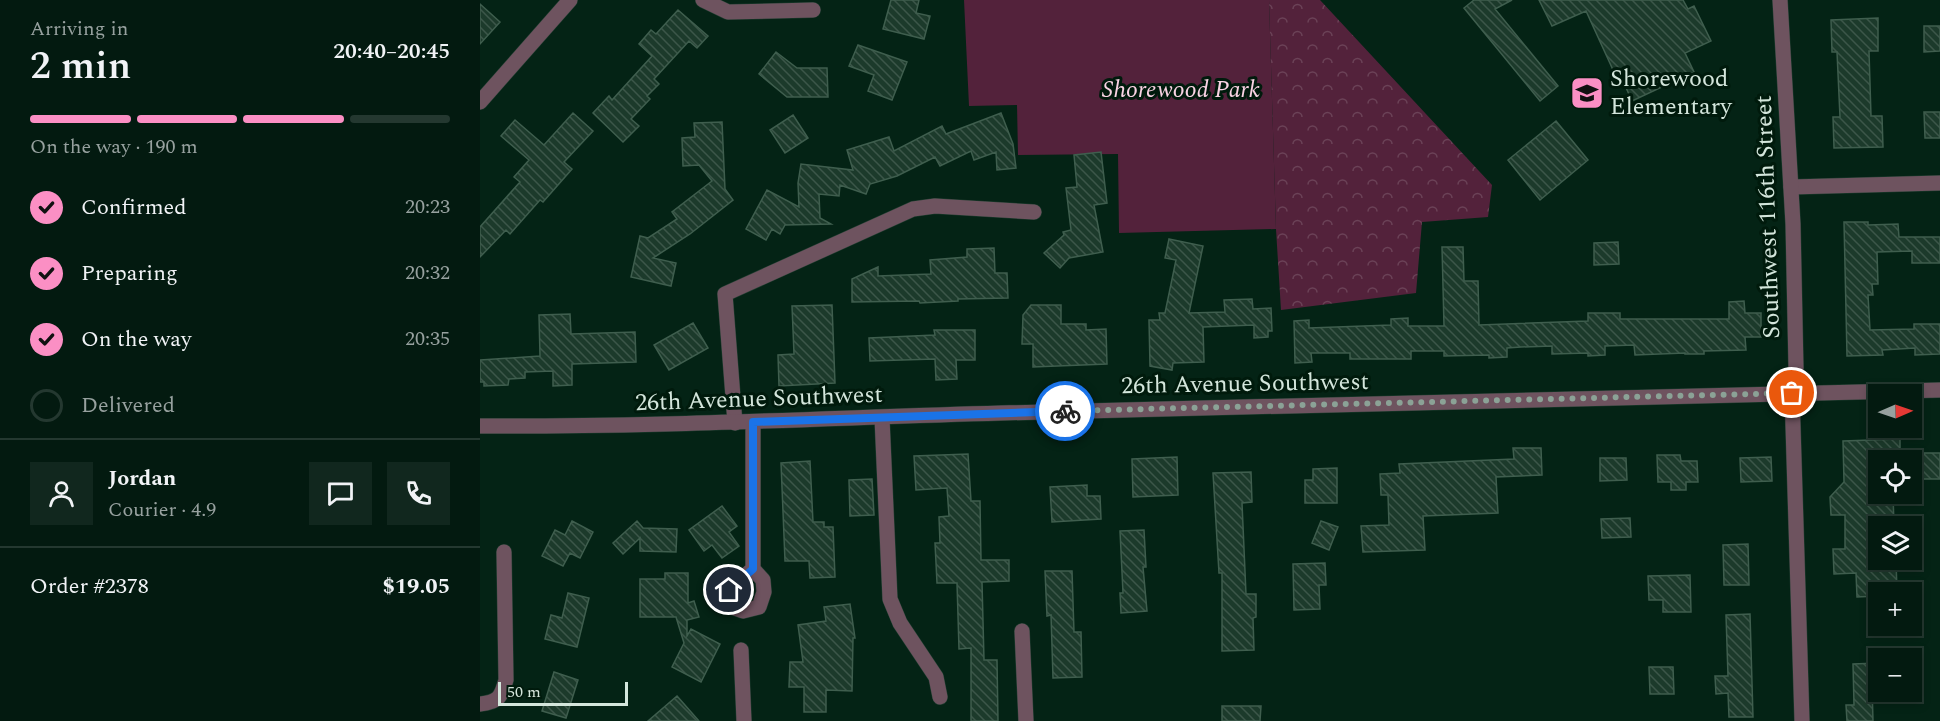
<!DOCTYPE html>
<html lang="en">
<head>
<meta charset="utf-8">
<style>
	:root { --surface:#031a10; --page:#11271e; --text:#f1f3f6; --muted:#97a19f; --line:#243830; --accent:#fb8fc4 }
	body { margin:0; font-family:Spectral,serif; background:var(--page); color:var(--text); height:100vh; display:flex; flex-direction:column; font-size:22px; white-space:nowrap }
	* { box-sizing:border-box; margin:0 }
	p { font-size:20px; color:var(--muted) }
	.icon { flex:none; width:33px; height:33px; fill:none; stroke:currentColor; stroke-width:2; stroke-linecap:round; stroke-linejoin:round }
	.map { position:relative; flex:1; overflow:hidden }
	.sheet { display:flex; flex-direction:column; background:var(--surface); width:480px }
	.sheet>* { flex:none }
	.needle { width:39px; rotate:88deg }
	.fabs { position:absolute; left:1388px; top:384px; display:grid; gap:12px }
	.fabs a { display:grid; place-items:center; width:54px; height:54px; border-radius:0px; background:var(--surface); box-shadow:0 3px 9px #0003,0 0 0 2px var(--line); font-size:30px }
	.scale { position:absolute; left:18px; bottom:15px; width:130px; box-sizing:border-box; padding-left:6px; border:3px solid #d4e6dc; border-top:0; font-size:16px; line-height:21px; white-space:nowrap; color:#d4e6dc; -webkit-text-stroke:4px #001a0c; paint-order:stroke }
	.pin { position:absolute; display:grid; place-items:center; width:51px; height:51px; color:#fff; margin:-26px; border:3px solid #fff; border-radius:50%; box-shadow:0 2px 6px #0007 }
	.courier { position:absolute; display:grid; place-items:center; width:60px; height:60px; margin:-30px; border:4px solid #1a73e8; border-radius:50%; background:#fff; color:#222; box-shadow:0 2px 8px #0007 }
	.headline em { font-style:normal; font-weight:600 }
	.headline div { display:flex; flex-direction:column-reverse }
	.headline { display:flex; align-items:center; justify-content:space-between; height:102px; padding:0 30px }
	h1 { font-size:39px; font-weight:600; line-height:45px }
	.bar { display:grid; grid-template-columns:repeat(4,1fr); gap:9px 6px; align-content:center; height:72px; padding:0 30px }
	.bar i { height:8px; border-radius:4px; background:var(--line) }
	.bar .current { background:var(--accent) }
	.bar p { grid-column:span 4 }
	.line { display:flex; align-items:center; gap:15px; padding:0 30px; border-top:2px solid var(--line) }
	.line div { flex:1 }
	.round { display:grid; place-items:center; flex:none; width:63px; height:63px; border-radius:0px; background:var(--page) }
	ol { padding:0 30px; list-style:none }
	li { display:flex; align-items:center; gap:18px; height:66px }
	li p { margin-inline-start:auto }
	li .icon { padding:6px; border-radius:50%; background:var(--accent); color:#111; stroke-width:4 }
	li:last-child { color:var(--muted) }
	li i { width:33px; height:33px; border:3px solid var(--line); border-radius:50% }
	main { display:flex; flex:1; min-height:0 }
	.map>svg:first-child { display:block }
	.green { fill:#53223b }
	.forest { fill:url(#forest-crowns) }
	.building { fill:url(#building-back-hatch); stroke:#3f5e4e; stroke-width:1.5 }
	.lines { fill:none; stroke-linecap:round; stroke-linejoin:round }
	.minor-casing { stroke:#213e31; stroke-width:16 }
	.tertiary-casing { stroke:#213e31; stroke-width:16 }
	.minor { stroke:#6e535f; stroke-width:15 }
	.tertiary { stroke:#6e535f; stroke-width:15 }
	.done { stroke:#8ba296; stroke-width:6; stroke-dasharray:0 10.8 }
	.route { stroke:#1a73e8; stroke-width:8 }
	.labels { text-anchor:middle; dominant-baseline:central; stroke-width:6; stroke-linejoin:round; paint-order:stroke }
	.poi-label { font-size:24px; fill:#d4e6dc; stroke:#001a0c; text-anchor:start }
	.park-label { font-size:24px; font-style:italic; fill:#fad3e4; stroke:#001a0c }
	.street-label { font-size:24px; fill:#d4e6dc; stroke:#001a0c }
</style>
</head>
<body>
<main>
<section class="sheet">
<div class="headline"><div><h1>2 min</h1><p>Arriving in</p></div><em>20:40–20:45</em></div>
<div class="bar"><i class="current"></i><i class="current"></i><i class="current"></i><i></i><p>On the way · 190 m</p></div>
<ol>
<li><svg class="icon" aria-label="check" viewBox="0 0 24 24"><path d="M5 12l5 5 9-10"/></svg>Confirmed<p>20:23</p></li>
<li><svg class="icon" aria-label="check" viewBox="0 0 24 24"><path d="M5 12l5 5 9-10"/></svg>Preparing<p>20:32</p></li>
<li><svg class="icon" aria-label="check" viewBox="0 0 24 24"><path d="M5 12l5 5 9-10"/></svg>On the way<p>20:35</p></li>
<li><i></i>Delivered</li>
</ol>
<div class="line" style="height:108px"><a class="round"><svg class="icon" aria-label="person" viewBox="0 0 24 24"><circle cx="12" cy="8" r="4"/><path d="M4 21q1-7 8-7t8 7"/></svg></a><div><b>Jordan</b><p>Courier · 4.9</p></div><a class="round"><svg class="icon" aria-label="chat" viewBox="0 0 24 24"><path d="M4 5h16v11H9l-5 4z"/></svg></a><a class="round"><svg class="icon" aria-label="phone" viewBox="0 0 24 24"><path d="M5 4h4l2 5-3 2q2 4 5 5l2-3 5 2v4C11 20 4 13 5 4z"/></svg></a></div>
<div class="line" style="height:78px"><div>Order #2378</div><b>$19.05</b></div>
</section>
<div class="map">
<svg width="1460" height="721" viewBox="0 0 1460 721">
	<defs>
		<pattern id="forest-crowns" width="20" height="18" patternUnits="userSpaceOnUse" patternTransform="scale(1.5)"><rect width="20" height="18" fill="#53223b"/><path d="M2 6a3 3 0 1 1 6 0M12 15a3 3 0 1 1 6 0" fill="none" stroke="#6b4257"/></pattern>
		<pattern id="building-back-hatch" width="6" height="6" patternUnits="userSpaceOnUse" patternTransform="scale(1.5)"><rect width="6" height="6" fill="#1c3a2b"/><path d="M-1 5l2 2M0 0l6 6M5-1l2 2" fill="none" stroke="#3c5649"/></pattern>
	</defs>
	<rect width="100%" height="100%" fill="#042315"/>
	<path class="green" d="M484,0H789L796,229L639,233L638,154L538,155L537,105L489,106Z"/>
	<path class="forest" d="M789,0H840L1012,185L1008,217L942,222L936,293L801,310L796,229Z"/>
	<path class="building" d="M411,0H439L436,13L450,16L444,39L403,29Z
		M994,0H1032L1015,9L1078,86L1060,101L984,8Z
		M1059,0H1203L1208,9L1214,6L1231,41L1205,53L1214,72L1152,101L1143,81L1139,83L1106,11L1072,26Z
		M0,4L20,22L0,44Z
		M198,10L228,36L217,48L209,41L174,79L179,84L167,96L170,99L151,119L159,126L143,142L113,113L129,96L132,100L172,56L159,44L171,30L176,34Z
		M1398,18V51H1389L1391,116H1402L1403,147L1354,148L1353,117H1360L1357,52H1352L1351,20Z
		M1444,26H1460V51L1444,52Z
		M378,45L427,62L412,100L388,91L394,75L369,66Z
		M296,52L317,68H347L348,97H307L279,74Z
		M1444,112H1460V138H1445Z
		M93,113L113,131L84,162L92,169L63,202L60,200L30,234L26,230L0,257V227L40,182L34,177L49,160L21,136L35,120L64,145Z
		M521,113L533,144L536,168L517,170L516,152L494,160L491,151L460,166L455,157L417,176L390,184L386,194L360,185L359,196L339,194L340,218L351,224L305,225L300,234L292,229L286,240L266,229L287,190L319,207L318,183L321,164L373,170L367,150L409,137L414,151L462,126L466,134Z
		M313,115L328,138L305,153L290,130Z
		M1076,121L1108,160L1060,200L1028,160Z
		M242,122L245,189L253,200L210,234L173,258L196,263L191,286L151,277L160,236L168,238L197,219L192,212L232,181L219,165L203,166L202,138L215,137L214,123Z
		M621,152L627,203L614,205L623,252L589,258L580,268L564,253L584,235L583,232L591,230L586,188L597,187L594,155Z
		M1364,222H1388V225L1418,224L1419,237H1460V263H1432V251L1397,252L1398,284H1392L1393,295H1388L1390,330L1434,329V324H1460V354L1435,355V348L1402,350L1403,355L1367,356Z
		M689,239L723,246L709,313L745,312L744,300L772,299L773,309L791,308L792,331H788V337L774,338V325L723,327L724,362L693,363L692,370L670,366L669,320H680L679,313H685L696,260L685,258Z
		M1138,242L1139,264L1114,265V243Z
		M962,247H983L984,281H998L999,325L1108,321V313H1140V319H1249V302L1264,301L1265,313H1281V337H1265L1266,350L1224,351V354H1205V353L1155,355L1154,345L1125,346V355L1108,356V353L1072,354V346L1041,347L1027,348V357L1009,358V355L964,356V351H931V359H870V353H831L832,362L815,363L814,321L829,320V328L911,325V319L928,318V326H964Z
		M514,248L515,273H527L528,298L478,299V301L440,303L439,301L372,302V279L398,267V276L451,274L450,260L487,257V249Z
		M352,305L355,383L299,386L298,355L314,354L312,306Z
		M551,305H581V324H606V330L626,329L627,364L553,367V344H542L543,315Z
		M90,314L91,334L155,332L156,362L92,364V385L73,386V371L45,372V378L29,379L28,385L4,386V382H0V360L60,356L59,315Z
		M213,323L228,348L189,370L174,345Z
		M454,330H495V360H476L477,379L456,380L455,359L390,361L389,338L455,335Z
		M1420,439V460H1398V494H1413L1414,526H1398V560H1416L1417,592H1398V596L1377,597L1376,573L1354,574L1353,549H1365V515H1351L1350,497L1364,482L1363,441Z
		M1033,448H1061L1062,475L1016,477L1018,513L943,516L945,550L883,552L881,526L909,525L908,495H901L900,474L920,473L919,464L1034,459Z
		M1434,453H1460V479H1434Z
		M488,454L491,501H500L501,560H529V581L502,582L504,660H517L518,721H491V648L479,649L477,583H457L455,543H460L459,517L469,516L467,488L436,490L434,456Z
		M1177,455H1200L1201,461H1217L1218,482H1206V490H1191V482H1178Z
		M697,457L698,495L653,497L652,459Z
		M1291,457L1292,481L1261,482L1260,458Z
		M1120,458H1146L1147,480L1120,481Z
		M330,461L333,522H344V527H353L355,577L330,578L329,561H305L301,463Z
		M857,468V503H825V480H833V469Z
		M771,472L772,502L762,503L766,594H776V617L773,618L774,650L742,651V573H739L733,473Z
		M392,479L394,515L370,516L369,480Z
		M607,485V496H620L621,519L572,522L570,487Z
		M242,506L257,526L249,532L259,546L242,558L232,545L224,551L209,530Z
		M1150,518L1151,537L1122,538L1121,519Z
		M92,521L113,532L100,558L90,553L83,566L62,556L75,530L85,535Z
		M157,521L163,528L197,529L196,552L160,551V538L143,554L133,543Z
		M841,521L858,527L849,550L832,543Z
		M664,530L666,567H663L667,611L641,613L640,593H643L640,531Z
		M1268,544L1269,585H1244L1243,545Z
		M845,563L846,585H839L840,609L814,610L813,564Z
		M565,571H592L594,632H601L602,677L573,678L571,615L567,616Z
		M185,573H208V603L214,601L219,617L207,620V636L211,629L240,644L221,682L192,667L204,643L196,617H160V579H185Z
		M1210,575L1211,612H1183V600H1169L1168,576Z
		M88,593L109,598L97,647L65,639L71,615L82,618Z
		M370,604L375,638H373L372,691L346,690V712H324V687H309L310,662H323L318,625L346,621L344,607Z
		M1270,614L1273,717H1249L1248,693L1236,694L1235,676H1248L1246,615Z
		M1398,663V683L1392,684L1393,721H1367L1366,705H1374L1373,664Z
		M1169,667H1193L1194,694H1170Z
		M74,672L98,680L86,718L62,711Z
		M197,696L219,721H168Z
		M742,706H781L780,721H742Z"/>
	<g class="lines">
		<g class="minor-casing">
			<path id="minor" d="M223,0L248,12L333,10
				M0,102L90,0
				M1311,187L1460,183
				M402,418L410,599L420,623L456,677L460,697
				M273,422V569L249,590V606L263,611L279,607L284,592L283,580L273,569
				M255,423L245,294L433,209L455,206L554,212
				M542,631L546,721
				M261,650L264,721
				M0,704C19,702 21,697 26,680L24,552"/>
		</g>
		<g class="tertiary-casing">
			<path id="tertiary" d="M1300,0L1313,224L1316,368L1312,393L1322,721
				M0,426C174,427 347,418 521,413C834,404 1147,397 1460,390"/>
		</g>
		<use href="#minor" class="minor"/>
		<use href="#tertiary" class="tertiary"/>
	</g>
	<g class="lines">
		<path class="done" d="M585,411L1312,393"/>
		<path class="route" d="M249,590L273,569V422L585,411"/>
	</g>
	<defs>
		<g id="school-square" transform="scale(1.725)"><rect x="-9" y="-9" width="18" height="18" rx="4" fill="#fb8fc4" stroke="#001a0c"/><path d="M0-5L7-2L0 1L-7-2ZM-4 1L0 2.5L4 1V4Q0 6-4 4Z" fill="#111"/></g>
	</defs>
	<g fill-rule="evenodd">
		<use href="#school-square" x="1107" y="93"/>
	</g>
	<g class="labels">
		<g class="poi-label">
			<text x="1130" y="79">Shorewood<tspan x="1130" dy="28">Elementary</tspan></text>
		</g>
		<g class="park-label">
			<text x="701" y="90">Shorewood Park</text>
		</g>
		<g class="street-label">
			<text transform="translate(1288 217) rotate(-92)">Southwest 116th Street</text>
			<text transform="translate(765 384) rotate(-1)">26th Avenue Southwest</text>
			<text transform="translate(279 399) rotate(-2)">26th Avenue Southwest</text>
		</g>
	</g>
</svg>
<div class="fabs">
<a><svg class="needle" viewBox="-14 -14 28 28"><path d="M0-13l5 13h-10z" fill="#e53935"/><path d="M0 13l5-13h-10z" fill="#97a19f"/></svg></a>
<a><svg class="icon" aria-label="locate" viewBox="0 0 24 24"><circle cx="12" cy="12" r="6"/><path d="M12 2v4M12 18v4M2 12h4M18 12h4"/></svg></a>
<a><svg class="icon" aria-label="layers" viewBox="0 0 24 24"><path d="M12 4l9 5-9 5-9-5zM3 14l9 5 9-5"/></svg></a>
<a>+</a>
<a>−</a>
</div>
<div class="scale">50 m</div>
<div class="pin" style="left:1312px;top:393px;background:#ea580c"><svg class="icon" aria-label="bag" viewBox="0 0 24 24"><path d="M5 8h14l-1 12H6zM9 8a3 3 0 0 1 6 0"/></svg></div>
<div class="pin" style="left:249px;top:590px;background:#1f2937"><svg class="icon" aria-label="home" viewBox="0 0 24 24"><path d="M3 11l9-7 9 7M6 9v11h12V9"/></svg></div>
<div class="courier" style="left:585px;top:411px"><svg class="icon" aria-label="bike" viewBox="0 0 24 24"><circle cx="6" cy="16" r="4"/><circle cx="18" cy="16" r="4"/><path d="M6 16l4-8h5l3 8M10 8l3 8H6M13 5h3"/></svg></div>
</div>
</main>
</body>
</html>
